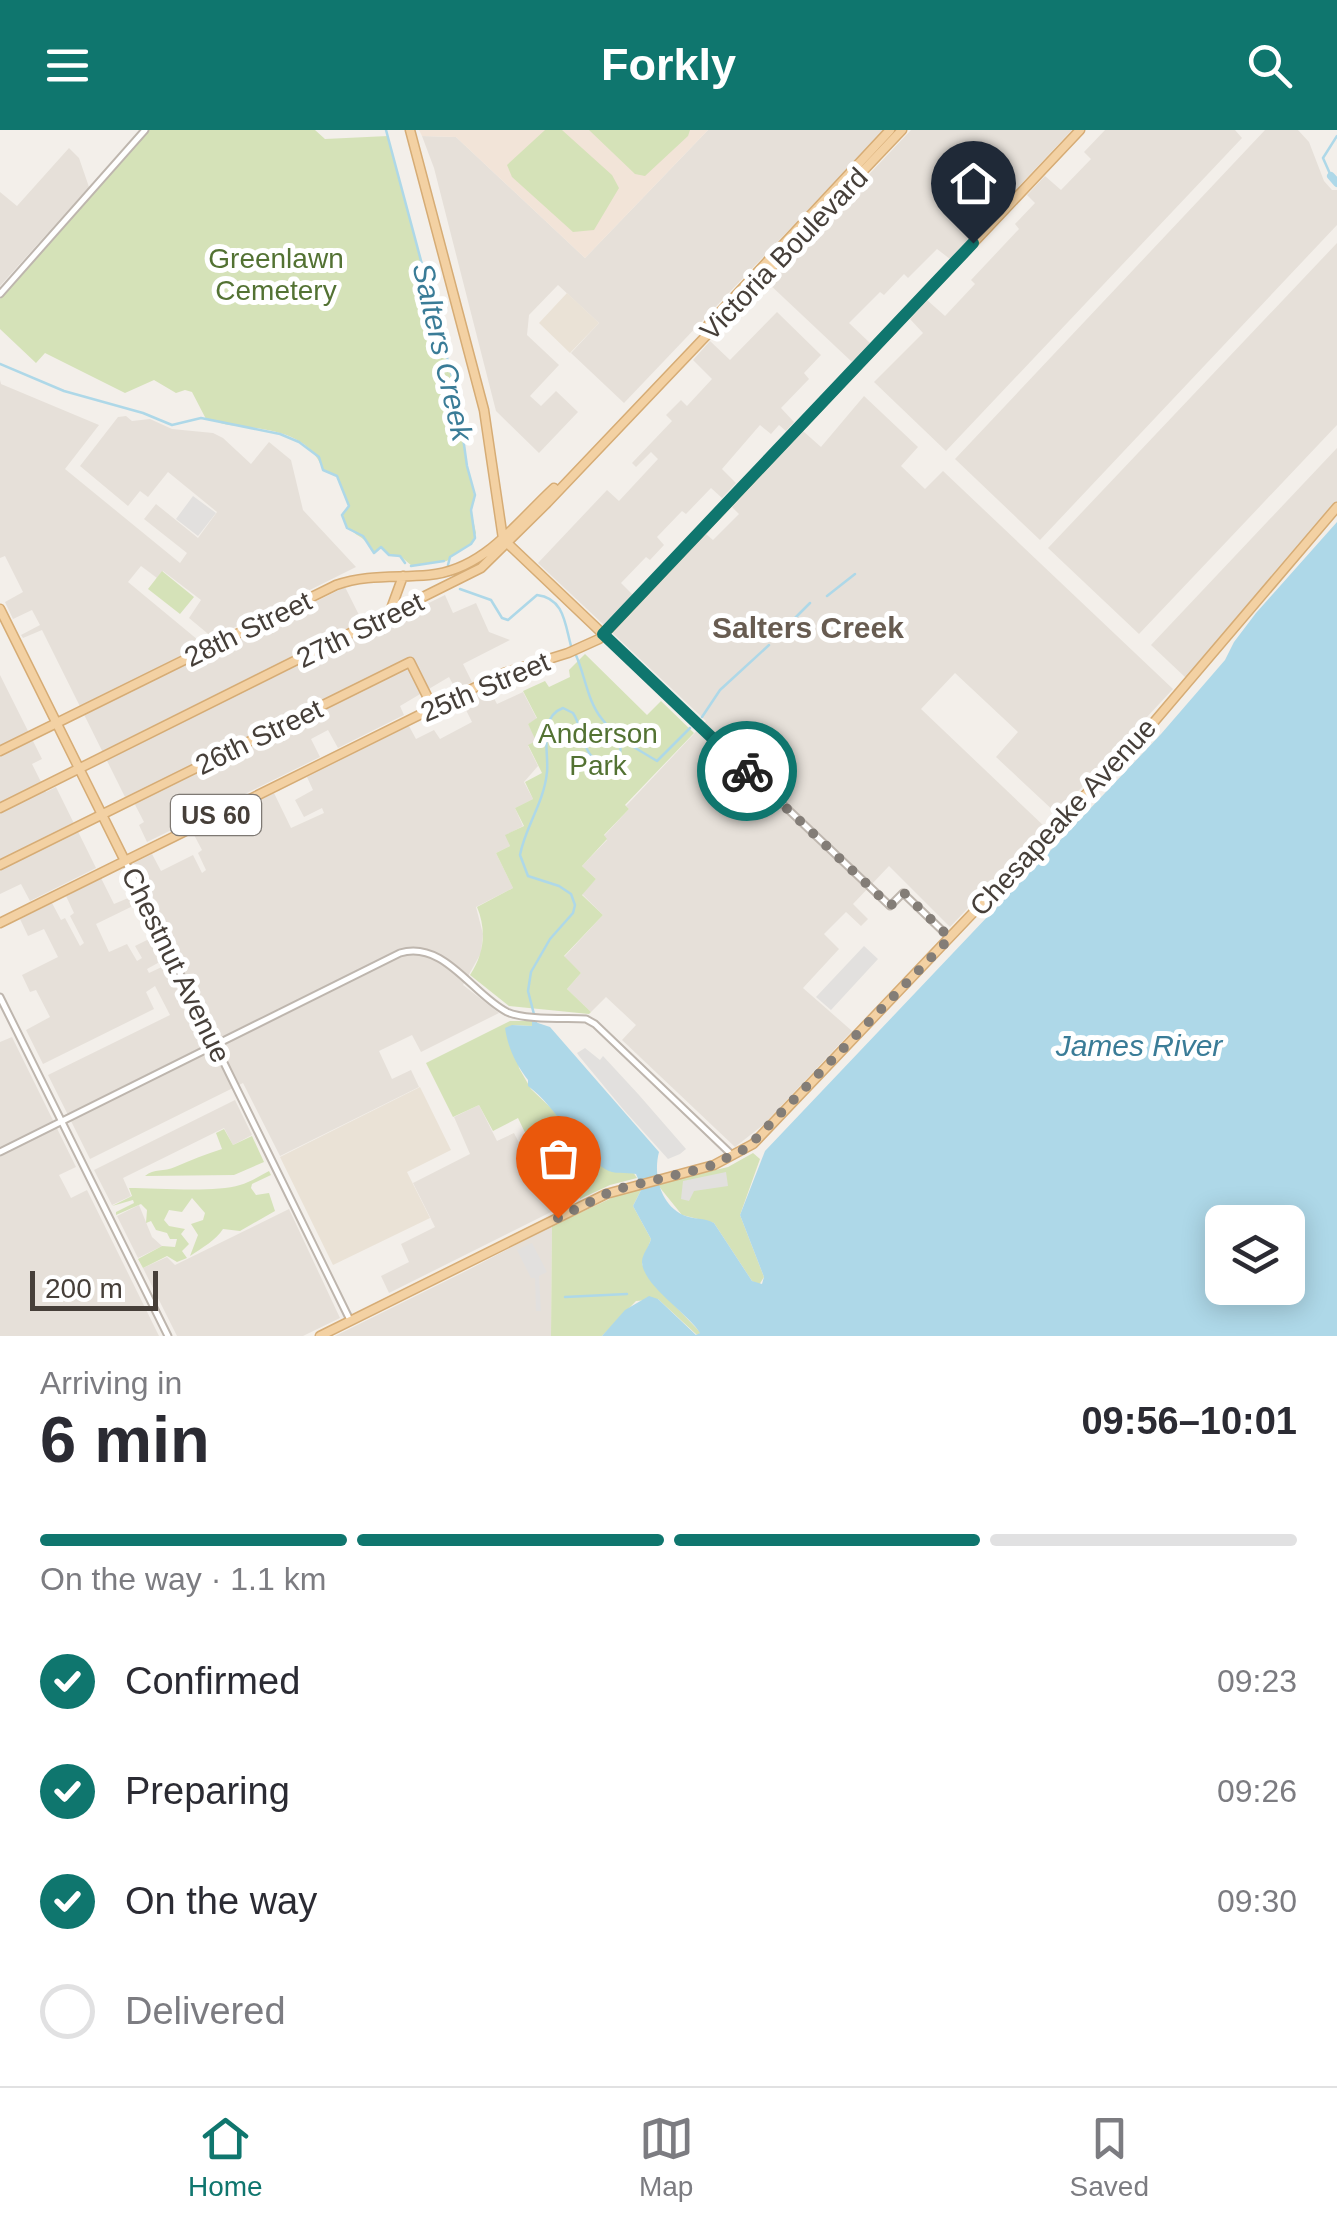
<!DOCTYPE html>
<html lang="en">
<head>
<meta charset="utf-8">
<style>
	:root { --surface:#fff; --page:#f7f7f7; --text:#2b2b33; --muted:#7c7c81; --line:#e1e1e2; --accent:#0f766e }
	body { margin:0; font-family:Helvetica,sans-serif; background:var(--page); color:var(--text); height:100vh; display:flex; flex-direction:column; font-size:38px; white-space:nowrap }
	* { box-sizing:border-box; margin:0 }
	p { font-size:32px; color:var(--muted) }
	.icon { flex:none; width:55px; height:55px; fill:none; stroke:currentColor; stroke-width:2; stroke-linecap:round; stroke-linejoin:round }
	.map { position:relative; height:1206px; overflow:hidden }
	.drawer { display:flex; flex-direction:column; background:var(--surface); flex:1 }
	.drawer>* { flex:none }
	.fabs { position:absolute; left:1205px; top:1075px; display:grid; gap:20px }
	.fabs a { display:grid; place-items:center; width:100px; height:100px; border-radius:15px; background:var(--surface); box-shadow:0 5px 25px #0003; font-size:50px }
	.scale { position:absolute; left:30px; bottom:25px; width:128px; box-sizing:border-box; padding-left:10px; border:5px solid #463f39; border-top:0; font-size:28px; line-height:35px; white-space:nowrap; color:#463f39; -webkit-text-stroke:8px #fff; paint-order:stroke }
	.pin { position:absolute; display:grid; place-items:center; width:85px; height:85px; color:#fff; margin:-102px -42px; border-radius:50% 50% 50% 0; rotate:-45deg; box-shadow:0 0 10px #0007 }
	.pin .icon { rotate:45deg }
	.courier { position:absolute; display:grid; place-items:center; width:100px; height:100px; margin:-50px; border:8px solid #0f766e; border-radius:50%; background:#fff; color:#222; box-shadow:0 2px 12px #0007 }
	.headline em { font-style:normal; font-weight:700 }
	.headline div { display:flex; flex-direction:column-reverse }
	.headline { display:flex; align-items:center; justify-content:space-between; height:170px; padding:0 40px }
	h1 { font-size:65px; font-weight:700; line-height:75px }
	.bar { display:grid; grid-template-columns:repeat(4,1fr); gap:15px 10px; align-content:center; height:120px; padding:0 40px }
	.bar i { height:12px; border-radius:8px; background:var(--line) }
	.bar .selected { background:var(--accent) }
	.bar p { grid-column:span 4 }
	ol { padding:0 40px; list-style:none }
	li { display:flex; align-items:center; gap:30px; height:110px }
	li p { margin-inline-start:auto }
	li .icon { padding:10px; border-radius:50%; background:var(--accent); color:#fff; stroke-width:4 }
	li:last-child { color:var(--muted) }
	li i { width:55px; height:55px; border:5px solid var(--line); border-radius:50% }
	header { display:flex; justify-content:space-between; align-items:center; height:130px; padding:0 40px; background:var(--accent); color:#fff; font-size:45px; font-weight:700 }
	.dock { display:flex; justify-content:space-around; align-items:center; height:140px; border-top:2px solid var(--line); background:var(--surface); font-size:28px; color:var(--muted) }
	.dock a { display:grid; justify-items:center; gap:5px }
	.dock .selected { color:var(--accent) }
	.map>svg:first-child { display:block }
	.residential { fill:#e6e0d9 }
	.commercial { fill:#f2e4d8 }
	.education { fill:#eae2d6 }
	.green { fill:#d5e2b8 }
	.parking { fill:#e2e0de }
	.water { fill:#aed8e8; fill-rule:evenodd }
	.lines { fill:none; stroke-linecap:round; stroke-linejoin:round }
	.stream { stroke:#aed8e8; stroke-width:2.5 }
	.river { stroke:#aed8e8; stroke-width:8 }
	.minor-casing { stroke:#beb6ae; stroke-width:9 }
	.major-casing { stroke:#d6ac75; stroke-width:11 }
	.minor { stroke:#fff; stroke-width:5 }
	.major { stroke:#f3d1a3; stroke-width:8 }
	.done { stroke:#837d77; stroke-width:10; stroke-dasharray:0 18 }
	.route { stroke:#0f766e; stroke-width:12 }
	.labels { text-anchor:middle; dominant-baseline:central; stroke-width:10; stroke-linejoin:round; paint-order:stroke }
	.shield { fill:#fff; stroke:#7e7974; stroke-width:2.5 }
	.shield-label { font-size:25px; font-weight:bold; fill:#463f39 }
	.street-label { font-size:28px; fill:#463f39; stroke:#fff }
	.park-label { font-size:28px; fill:#537233; stroke:#fff }
	.water-label { font-size:30px; font-style:italic; fill:#3a7c97; stroke:#fff }
	.neighbourhood-label { font-size:30px; font-weight:bold; fill:#685c51; stroke:#fff }
</style>
</head>
<body>
<header><svg class="icon" aria-label="menu" viewBox="0 0 24 24"><path d="M4 6h16M4 12h16M4 18h16"/></svg>Forkly<svg class="icon" aria-label="search" viewBox="0 0 24 24"><circle cx="10" cy="10" r="6"/><path d="M15 15l6 6"/></svg></header>
<div class="map">
<svg width="1337" height="1206" viewBox="0 0 1337 1206">
	<rect width="100%" height="100%" fill="#f3efea"/>
	<path class="residential" d="M708,0H884L624,273L571,223L599,193L558,155L529,185L527,205L559,235L530,266L541,276L556,261L578,282L539,323L496,281L434,38L422,6L456,7L585,128Z
		M911,0H1072L950,129L937,119L908,148L904,144L884,165L880,162L849,193L870,213L852,232L767,152Z
		M1105,0H1235L1242,8L946,321L874,252L923,203L910,189L927,170L945,186L975,154L971,150L1019,99L1015,94L1035,73L1027,65L1045,46L1061,60L1091,29L1084,22Z
		M1265,0H1298L1309,12L1324,51L1332,60H1337V95L1040,410L955,329Z
		M69,18L79,28L89,57L0,156V62L17,76Z
		M1337,113V295L1139,504L1048,418Z
		M777,182L821,225L804,243L809,249L781,278L794,292L786,301L779,295L771,304L760,295L722,339L736,353L722,368L711,358L686,384L682,381L657,407L664,415L650,430L646,427L621,453L640,472L706,404L713,410L739,384L732,377L803,301L821,317L864,266L918,317L901,336L925,359L943,341L1173,559L1057,684L996,627L1018,602L955,543L921,579L1045,697L950,797L889,736L853,774L868,789L861,796L846,782L824,804L839,819L803,858L852,901L763,995L735,1017L622,910L636,895L606,867L591,882L567,859L581,843L564,827L603,785L582,764L596,749L582,736L607,710L604,706L629,679L626,676L706,591L538,433L607,360L619,371L658,329L651,322L636,337L632,333L672,291L666,285L681,270L687,276L712,249L693,230L710,211L730,230Z
		M0,250L1,254L99,295L65,339L180,433L187,423L144,389L156,374L198,408L217,382L168,342L148,367L140,361L128,376L80,336L118,287L126,286L132,291L150,289L172,299L213,303L223,308L251,334L269,312L291,330L303,380L356,437L213,508L189,488L201,470L163,441L157,448L141,436L128,452L198,510L206,526L345,457L368,503L445,465L453,483L476,473L489,502L510,510L463,534L472,552L456,560L449,547L400,576L404,585L338,618L328,600L311,609L320,627L147,712L139,695L144,692L130,665L125,667L42,500L23,508L21,505L40,495L32,480L13,489L5,472L23,462L5,426L0,428Z
		M1337,318V372L1186,548L1151,515Z
		M0,545L42,629L32,634L46,662L56,657L96,738L30,771L21,754L0,764Z
		M488,557L497,574L523,562L537,589L528,594L537,611L528,616L538,636L524,652L533,669L515,678L523,696L506,705L510,716L496,723L513,758L476,777L483,804L481,823L463,855L499,883L421,922L412,905L379,921L392,949L411,940L419,957L280,1026L243,953L90,1029L48,945L170,885L155,856L146,862L154,879L43,934L26,900L50,887L36,860L30,862L22,845L58,827L44,799L28,806L20,789L52,773L61,790L65,788L80,816L84,813L70,786L74,783L66,766L101,748L114,774L133,766L137,774L96,794L109,822L127,814L137,831L142,828L135,816L153,807L165,829L147,839L149,843L181,828L134,733L152,724L161,741L193,725L202,743L206,740L198,723L202,720L193,703L228,686L237,704L249,697L241,680L274,663L291,698L324,683L322,678L304,687L295,670L313,660L307,647L409,596L416,609L434,600L440,609L472,592L461,570Z
		M12,907L76,1037L59,1045L71,1068L87,1060L159,1206H0V912Z
		M235,970L252,1005L233,1015L224,998L123,1048L131,1066L112,1075L94,1040Z
		M479,975L497,1011L514,1003L545,1064L571,1052L579,1068L389,1163L381,1146L409,1132L401,1114L435,1097L413,1053L470,1024L454,987Z
		M139,1075L152,1107L162,1116L138,1128L117,1086Z
		M289,1079L340,1188L303,1206H177L143,1138L167,1127L175,1135Z
		M552,1096L551,1206H335L468,1140Z"/>
	<path class="commercial" d="M419,0H708L585,128L456,7L422,6Z"/>
	<path class="education" d="M567,163L599,193L570,223L539,193Z
		M420,957L451,1020L407,1042L430,1088L333,1135L280,1027Z"/>
	<path class="green" d="M149,0H315L325,9L388,6L462,288L467,336L475,369L471,380L476,403L471,414L455,423L447,431L412,436L399,425H388L381,417L374,423C368,404 344,406 343,384L349,376L337,346L323,340C309,301 265,299 229,295C221,294 215,290 206,289L192,262L185,260L176,263L154,250L125,263L45,223L36,233L0,199V169Z
		M545,0H562L612,45L619,58L594,100L573,102L512,47L507,35Z
		M589,0H690L688,6L645,46L635,44Z
		M162,441L194,467L180,484L148,459Z
		M585,524L647,585L661,571L694,603L625,675L629,679L604,705L607,709L582,736L596,749L582,765L603,785L564,826L581,843L567,859L591,882L589,884L509,876L470,845C484,824 487,801 477,777L513,758L496,723L510,716L505,705L524,696L515,678L533,669L525,652L542,643L528,615L536,611L528,594L537,588L523,561L545,551L549,557L570,547L569,540Z
		M510,891H532L533,896L512,895L519,938L531,959L552,979L574,1008L625,1043L633,1042L637,1048L610,1055L580,1069L571,1051L563,1055L554,1037L544,1042L518,988L493,1001L479,975L453,987L426,933Z
		M224,999L233,1015L252,1006L264,1032L234,1045L145,1046C154,1038 164,1042 175,1037C191,1030 206,1024 222,1019L216,1003Z
		M753,1023L760,1029L740,1085L764,1147L759,1155L752,1151L714,1093L682,1085L657,1054L728,1037Z
		M269,1041L271,1045L252,1054L251,1058L256,1065L269,1063L275,1081L240,1101L223,1099C216,1110 202,1118 190,1126L198,1105L191,1094L203,1090L205,1083L192,1068L182,1082L169,1080L164,1090L169,1096L185,1099L181,1104L189,1114L182,1121L187,1128L177,1132L167,1126L143,1138L138,1129L162,1116L175,1117L177,1109H170L167,1103L156,1100L151,1091L146,1093L147,1080L141,1074L116,1085V1082L134,1073L133,1070L112,1076L132,1066L129,1058C157,1058 215,1063 240,1055C250,1052 260,1046 269,1041Z
		M642,1058L633,1076L651,1109L642,1134L651,1151L701,1203L697,1205L658,1169L636,1171L602,1206H551L552,1096L616,1066Z"/>
	<path class="parking" d="M193,366L216,383L198,406L176,389Z
		M864,816L878,829L831,880L816,867Z
		M585,918L600,930L603,926L639,965L686,1019L680,1024L668,1029L623,979L579,926L577,923Z
		M726,1042L728,1056L694,1061L689,1071L681,1069L683,1051Z
		M532,1113L547,1142L539,1146L541,1181H536L535,1148H531L517,1120Z"/>
	<path class="water" d="M1337,392V1206H602L625,1180L649,1166L658,1169L696,1205L700,1203C688,1183 643,1156 642,1132C642,1124 649,1117 651,1109L633,1076L642,1058L636,1044C627,1042 613,1045 605,1039C576,1020 557,977 528,956V950C516,935 508,918 505,898L512,895L532,896V891L550,897L659,1022C653,1044 660,1074 683,1085C694,1090 704,1087 714,1093L752,1151L762,1154L764,1147L740,1085L765,1021L1161,604L1225,530L1234,512L1256,483ZM1222,1092H1288V1158H1222Z"/>
	<g class="lines">
		<path class="stream" d="M386,0L457,265L467,336L475,365L471,380L475,408L471,414L450,427L448,435
			M1331,46L1323,28L1337,6
			M0,234L64,261L143,283L172,295L201,288L280,304L299,312L319,327L323,340L337,346L349,376L342,385L347,398L363,406L374,423L381,417L389,425L400,426L405,433
			M411,436L444,431
			M460,459L491,470L502,488L508,490L537,465C564,468 565,494 571,516
			M827,466L855,444
			M780,503L810,473
			M702,587L720,560L769,515
			M622,610L657,631L690,598
			M536,892L528,861L531,842L550,809L573,783L575,775L571,764L559,756L528,746L520,725C525,697 544,673 547,642C549,622 538,587 563,578L573,583C586,603 580,632 611,635C618,630 622,624 620,615C618,605 608,597 602,589C587,571 585,544 575,523
			M565,1167L627,1164"/>
		<path class="river" d="M1331,46L1337,53"/>
		<g class="minor-casing">
			<path id="minor" d="M0,164L145,0
				M603,504L890,776L903,763L950,808
				M125,731L350,1190
				M0,867L168,1206
				M0,1022L400,823C444,810 472,864 507,882C524,890 565,888 586,889L595,894L731,1024"/>
		</g>
		<g class="major-casing">
			<path id="major" d="M410,0L484,280L503,409L603,504
				M708,195L890,0
				M0,479L125,731
				M388,487L403,446
				M0,621L336,455C367,444 397,448 429,445C484,440 516,393 554,358
				M0,678L481,438L547,373L902,0
				M0,735L410,532L433,578
				M0,793L504,543L568,523L599,509L1080,0
				M320,1206L606,1064L714,1035L753,1014L1148,599L1337,377"/>
		</g>
		<use href="#minor" class="minor"/>
		<use href="#major" class="major"/>
	</g>
	<g class="lines">
		<path class="done" d="M558,1088L614,1060L708,1037L747,1018L950,808L904,763L890,776L747,641"/>
		<path class="route" d="M747,641L603,504L973,113"/>
	</g>
	<g class="labels">
		<rect class="shield" x="171" y="665" width="90" height="40" rx="8"/>
		<g class="shield-label">
			<text x="216" y="685">US 60</text>
		</g>
		<g class="street-label">
			<text transform="translate(784 124) rotate(-46)">Victoria Boulevard</text>
			<text transform="translate(248 499) rotate(-26)">28th Street</text>
			<text transform="translate(360 500) rotate(-26)">27th Street</text>
			<text transform="translate(485 557) rotate(-23)">25th Street</text>
			<text transform="translate(259 607) rotate(-26)">26th Street</text>
			<text transform="translate(1063 687) rotate(-47)">Chesapeake Avenue</text>
			<text transform="translate(176 835) rotate(64)">Chestnut Avenue</text>
		</g>
		<g class="park-label">
			<text x="276" y="128">Greenlawn<tspan x="276" dy="32">Cemetery</tspan></text>
			<text x="598" y="603">Anderson<tspan x="598" dy="32">Park</tspan></text>
		</g>
		<g class="water-label">
			<text transform="translate(443 222) rotate(77)">Salters Creek</text>
			<text x="1139" y="915">James River</text>
		</g>
		<g class="neighbourhood-label">
			<text x="808" y="497">Salters Creek</text>
		</g>
	</g>
</svg>
<div class="fabs">
<a><svg class="icon" aria-label="layers" viewBox="0 0 24 24"><path d="M12 4l9 5-9 5-9-5zM3 14l9 5 9-5"/></svg></a>
</div>
<div class="scale">200 m</div>
<div class="pin" style="left:558px;top:1088px;background:#ea580c"><svg class="icon" aria-label="bag" viewBox="0 0 24 24"><path d="M5 8h14l-1 12H6zM9 8a3 3 0 0 1 6 0"/></svg></div>
<div class="pin" style="left:973px;top:113px;background:#1f2937"><svg class="icon" aria-label="home" viewBox="0 0 24 24"><path d="M3 11l9-7 9 7M6 9v11h12V9"/></svg></div>
<div class="courier" style="left:747px;top:641px"><svg class="icon" aria-label="bike" viewBox="0 0 24 24"><circle cx="6" cy="16" r="4"/><circle cx="18" cy="16" r="4"/><path d="M6 16l4-8h5l3 8M10 8l3 8H6M13 5h3"/></svg></div>
</div>
<section class="drawer">
<div class="headline"><div><h1>6 min</h1><p>Arriving in</p></div><em>09:56–10:01</em></div>
<div class="bar"><i class="selected"></i><i class="selected"></i><i class="selected"></i><i></i><p>On the way · 1.1 km</p></div>
<ol>
<li><svg class="icon" aria-label="check" viewBox="0 0 24 24"><path d="M5 12l5 5 9-10"/></svg>Confirmed<p>09:23</p></li>
<li><svg class="icon" aria-label="check" viewBox="0 0 24 24"><path d="M5 12l5 5 9-10"/></svg>Preparing<p>09:26</p></li>
<li><svg class="icon" aria-label="check" viewBox="0 0 24 24"><path d="M5 12l5 5 9-10"/></svg>On the way<p>09:30</p></li>
<li><i></i>Delivered</li>
</ol>
</section>
<nav class="dock">
<a class="selected"><svg class="icon" aria-label="home" viewBox="0 0 24 24"><path d="M3 11l9-7 9 7M6 9v11h12V9"/></svg>Home</a>
<a><svg class="icon" aria-label="map" viewBox="0 0 24 24"><path d="M3 6l6-2 6 2 6-2v14l-6 2-6-2-6 2zM9 4v14M15 6v14"/></svg>Map</a>
<a><svg class="icon" aria-label="saved" viewBox="0 0 24 24"><path d="M7 4h10v16l-5-4-5 4z"/></svg>Saved</a>
</nav>
</body>
</html>
